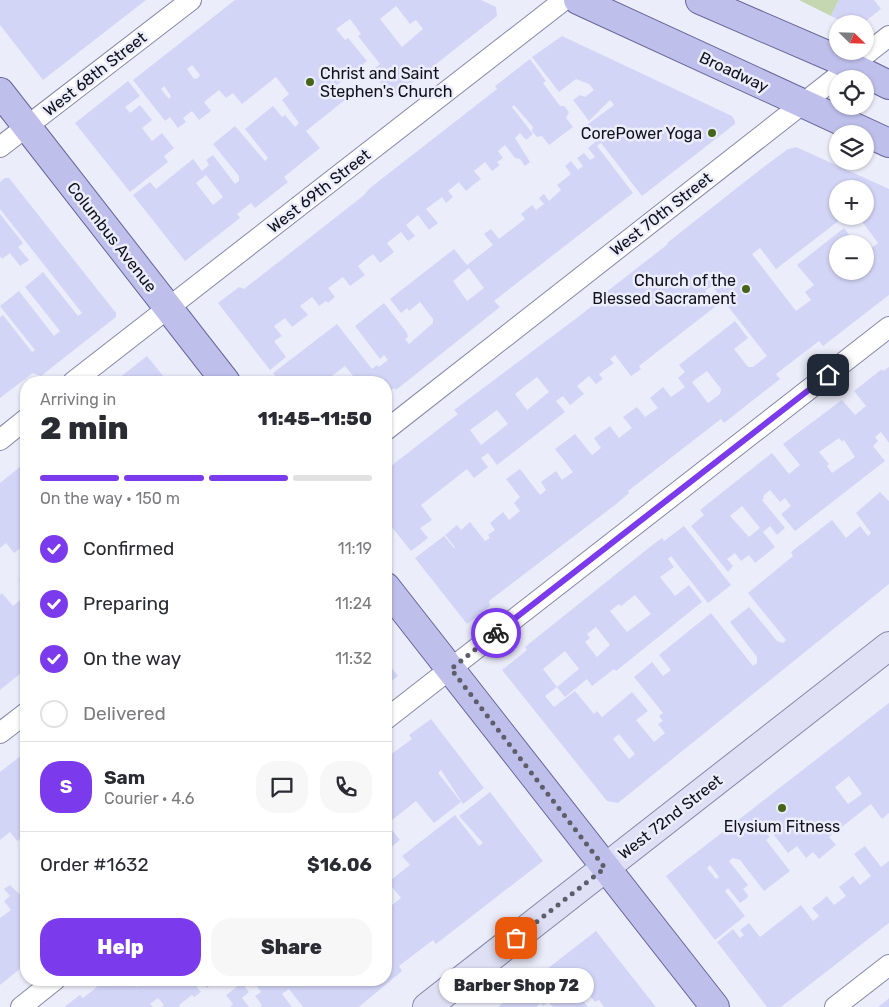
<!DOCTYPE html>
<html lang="en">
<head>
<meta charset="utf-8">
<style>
	:root { --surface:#fff; --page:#f7f7f7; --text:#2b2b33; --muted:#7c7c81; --line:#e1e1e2; --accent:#7c3aed }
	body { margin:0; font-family:Rubik,sans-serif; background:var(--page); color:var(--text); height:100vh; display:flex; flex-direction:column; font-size:19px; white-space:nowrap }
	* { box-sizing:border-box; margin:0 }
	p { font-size:16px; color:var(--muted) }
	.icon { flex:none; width:28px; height:28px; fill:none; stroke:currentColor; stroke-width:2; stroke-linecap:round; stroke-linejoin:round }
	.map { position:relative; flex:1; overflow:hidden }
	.side { position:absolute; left:20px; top:376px; width:372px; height:610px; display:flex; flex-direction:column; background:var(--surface); border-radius:20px; box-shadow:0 1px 4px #0004 }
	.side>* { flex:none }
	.needle { width:32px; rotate:113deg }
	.buttons { position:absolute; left:829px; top:15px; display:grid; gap:10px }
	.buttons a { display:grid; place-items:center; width:45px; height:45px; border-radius:50%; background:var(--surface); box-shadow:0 1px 4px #0004; font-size:25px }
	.pin { position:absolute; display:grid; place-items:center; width:42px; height:42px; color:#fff; margin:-21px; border-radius:10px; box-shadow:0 2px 8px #0006 }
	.courier { position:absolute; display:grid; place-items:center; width:50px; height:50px; margin:-25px; border:4px solid #7c3aed; border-radius:50%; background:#fff; color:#222; box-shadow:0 1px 6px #0007 }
	.bubble { position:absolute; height:35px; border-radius:18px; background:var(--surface); box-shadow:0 1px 4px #0004; font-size:16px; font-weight:800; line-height:35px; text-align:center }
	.overview em { font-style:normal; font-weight:800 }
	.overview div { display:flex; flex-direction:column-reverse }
	.overview { display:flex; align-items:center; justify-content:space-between; height:85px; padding:0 20px }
	h1 { font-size:32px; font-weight:800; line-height:38px }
	.bar { display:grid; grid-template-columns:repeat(4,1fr); gap:8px 5px; align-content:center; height:60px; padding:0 20px }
	.bar i { height:6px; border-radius:4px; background:var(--line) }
	.bar .selected { background:var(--accent) }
	.bar p { grid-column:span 4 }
	.line { display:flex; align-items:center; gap:12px; padding:0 20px; border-top:1px solid var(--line) }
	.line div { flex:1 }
	.round { display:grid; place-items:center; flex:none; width:52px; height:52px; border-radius:20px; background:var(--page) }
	ol { padding:0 20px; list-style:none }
	li { display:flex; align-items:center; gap:15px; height:55px }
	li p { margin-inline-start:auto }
	li .icon { padding:5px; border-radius:50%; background:var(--accent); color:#fff; stroke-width:4 }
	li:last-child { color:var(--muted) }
	li i { width:28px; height:28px; border:2px solid var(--line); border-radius:50% }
	.cta { display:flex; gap:10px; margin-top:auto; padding:10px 20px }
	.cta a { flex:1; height:58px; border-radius:20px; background:var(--accent); color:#fff; font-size:20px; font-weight:800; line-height:58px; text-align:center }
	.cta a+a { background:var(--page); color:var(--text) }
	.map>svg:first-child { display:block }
	.green { fill:#c4d7b1 }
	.building { fill:#d2d5f6; fill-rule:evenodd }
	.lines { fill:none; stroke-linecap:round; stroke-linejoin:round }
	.street-casing { stroke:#8688a7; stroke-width:22 }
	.secondary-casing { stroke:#8688a7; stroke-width:30 }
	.primary-casing { stroke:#66669a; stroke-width:30 }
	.street { stroke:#fff; stroke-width:20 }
	.secondary { stroke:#dfdff5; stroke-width:28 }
	.primary { stroke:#bebfeb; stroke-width:28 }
	.done { stroke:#5e5e6a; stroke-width:5; stroke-dasharray:0 9 }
	.route { stroke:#7c3aed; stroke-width:6 }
	.poi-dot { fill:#456419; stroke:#ecedfb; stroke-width:2 }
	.labels { text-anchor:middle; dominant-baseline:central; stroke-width:5; stroke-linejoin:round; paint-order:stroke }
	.street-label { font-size:16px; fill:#11111c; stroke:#ecedfb }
	.poi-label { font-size:16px; fill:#11111c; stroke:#ecedfb; text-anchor:end }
</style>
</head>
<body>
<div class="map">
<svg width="889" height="1007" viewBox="0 0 889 1007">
	<rect width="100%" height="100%" fill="#ecedfb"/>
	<path class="green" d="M799,0H839L831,16Z"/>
	<path class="building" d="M0,0H146L43,80L0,25Z
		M235,0H481L496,7L497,16L393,98L371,71L380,64L358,36L361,34L350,19L336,29L345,40L348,38L367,61L334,87L345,100L306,131L320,148L284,177L288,182L255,208L251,203L237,214L240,218L185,261L133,195L150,182L156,189L193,159L202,171L209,165L206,160L213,155L235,184L239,181V176L213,144L235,126L265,161L268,158L245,129L273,106L282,117L285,115L295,127L299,123L282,100L289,94L276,77L242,104L233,93L226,98L219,90L204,102L211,111L199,120L192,111L183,118L186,122L178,128L170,117L165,121L133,80ZM396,6L410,24L416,20L423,29L402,47L380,19ZM192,65L200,75L198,78L194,79L187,69ZM164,86L171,96L169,99L161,89ZM206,175L223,197L213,205L196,183Z
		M839,0H874L881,9L862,24H847L831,16Z
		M562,36L732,116L735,121V124L642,196L601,143L597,146L633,193L494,301L500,307L396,390L394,388L386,394V382H354L357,381L345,366L324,382H280L273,373L337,324L372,369L377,365L379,367L388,360L384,355L380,359L355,326L384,303L407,333L408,337L405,339L409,344L433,323V319L420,302L409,311L407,308L401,313L390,299L454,249L467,265L493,245L484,234L491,229L499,239L525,219L521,214L532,205L536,210L544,204L539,198L544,194L549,201L561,190L557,185L571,174L565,166L571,161L578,170L583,166L577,158L584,153L590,160L595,157L588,148L595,142L584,127L614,105L610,100L589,121L573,100L580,95L585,97L594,90L589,84L576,79L559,92L532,57ZM469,268L484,288L467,301L453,281Z
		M530,59L546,81L543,83L560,106H564L569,112L566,118L573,127L549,145L542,136L537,137L532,131L533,127L514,105L512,107L533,134L526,140L520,133L515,138L530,162L525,166L520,159L515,158L505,145L498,151L503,158L497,162L500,165L492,171L485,162L474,171L481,179L473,185L466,191L459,182L448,191L453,197L446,203L442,197L426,209L438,223L429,230L418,215L406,225L415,236L408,241L401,232L387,243L394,252L380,263L373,254L365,260L358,266L365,275L350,286L343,277L328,288L335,297L328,303L326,301L319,306L312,297L300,306L308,315L292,327L285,318L274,326L282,336L274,341L286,357L270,370L218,303L239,287L244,289L363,196L370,188L497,89L495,86Z
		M128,81L140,96L125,107L130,113L140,105L152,120L142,128L152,141L162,133L174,148L164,156L168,162L130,192L75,123Z
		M796,147L889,189V295L823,346L819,341L776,374L780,379L724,423L721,419L628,491L629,493L615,505L489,601L490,606L467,624L415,558L444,536L454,548L455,547L445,535L457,525L461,530L470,522L485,541L490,538L488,535L495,530L490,523L503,512L509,520L520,511L514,503L520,497L506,479L520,469L540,495L546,490L541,482L556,471L562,480L573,472L555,449L575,434L592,455L601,448L594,438L610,426L619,438L632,428L623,417L637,407L645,417L658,408L650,398L663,387L671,397L685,387L678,378L685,372L679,365L735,321L748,338L734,349L748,367H753L767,356L712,286L705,291L716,306L639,366L641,369L631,376L615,355L610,359L614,363L599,374L603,379L596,384L589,376L577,386L584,394L570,405L563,396L556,401L565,412L497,465L488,453L481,458L488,467L474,478L467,469L421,505L432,520L420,528L428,538L411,551L386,520V460L391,466L458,414L454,410L578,317L592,306L591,304L668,244L667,243L761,169L788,149ZM838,189H865V216H858L878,243L865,253V271H838V244H856L844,228L797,265L814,285L805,292L811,300L796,311L752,254L760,248L776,269L845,216H838ZM707,371L721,389L720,394L708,403L692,382ZM537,377L549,392L527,410L515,394ZM497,410L508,424L481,445L470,430Z
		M5,178H9L116,313V317L41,376L33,373L0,398V317L3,315L32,352L35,350L0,306L19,291L54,336L60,331L25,287L43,272L78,316L82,313L0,209V182Z
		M0,214L23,243L18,247L29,260L20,266L10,253L2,259L0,256Z
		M147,356L168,382H114Z
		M889,367V443L881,432L875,437L878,441L873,446L885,461L795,531L781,514L791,506L785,498L780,502L770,490L763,496L764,498L762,500L785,528L777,535L770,526L763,532L775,547L755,563L749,555L741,561L735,553L727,559L733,566L728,572L691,526L704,515L700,510L772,453L789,474L800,465L783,444L842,400L855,415L866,406L854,391L882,369L883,371ZM839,438L842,442L844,440L855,457L832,473L827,466L829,464L819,452ZM742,506L760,528L749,537L730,516Z
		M26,462V527L21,531L26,538V544L14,553L6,543L0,548V483Z
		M880,492L889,501V584L618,803L607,801L502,670L527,650L525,647L655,543L662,538L664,541L684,526L731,585L708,603L671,556L668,559L674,567L660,577L675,596L689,585L702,602L616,671L614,669L592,686L587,679L565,697L557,687L545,696L554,707L575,691L594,714L597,711L602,717L632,692L648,711L636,720L654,742L665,733L658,724L663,721L659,716L663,713L634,677L652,662L663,676L671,670L659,655L711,613L753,666L757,663V657L730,622L749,607L777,641L783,643L786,640L748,593L793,556L791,552L832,520L846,538L860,526L868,536L871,533L856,513ZM635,595L651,614L627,632L610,611L619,604L621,606ZM596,627L610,645L597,657L585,642L590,638L587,634ZM565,651L579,669L557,687L543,669ZM619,734L635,754L629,759L613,739Z
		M26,574V589L19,579Z
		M2,593L13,606L26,595V669L0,690V595Z
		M386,661L398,676L386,685Z
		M889,703V813L882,819L871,804L829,837L836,845L819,859L813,852L806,858L797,846L788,853L770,830L767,834L770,837L766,840L790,871L764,891L740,860L733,858L729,861L748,885L743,889L748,895L747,898L740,903L728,888L725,891L745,916L715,940L666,876ZM849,776L862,794L848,804L835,787ZM710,865L719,877L716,879L707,868Z
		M431,719L484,788L463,804L441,770L438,773L461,802L434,823L416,801L387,824L386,758L412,739L409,735Z
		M26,752V819L23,822L26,826V834L17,841L10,832L0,840V772Z
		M490,792L543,861L436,944L433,940L399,966L402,971L359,1007H303L289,989L282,994L292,1007H260L262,1005L255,996L261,992L254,982L257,980H386V898L392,905L401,898L388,882L410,865L402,856L455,815L479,846L483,843L459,816Z
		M388,825L400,840L386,851V827Z
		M865,846L881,867L889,861V923L781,1007H767L717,942L733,929L740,938L744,935L740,930L749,923L760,937L801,905L813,921L819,916L812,908L820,902L827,896L834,905L846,896L839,887L853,876L860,885L871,876L854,854Z
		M10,885L19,894L26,889V964L0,985V918L11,910L4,901L10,896L4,889Z
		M596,931L656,1007H604L599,1000L595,1002L577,979L572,983L579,988L575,991L588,1007H553L548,1002L543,1006L541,1003L536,1007H498Z
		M98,980H132L137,987L145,980H191L201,992L194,997L192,995L179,1005L180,1007H161L164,1005L158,998L150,1004L153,1007H64L80,995L83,998L97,987L94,983Z
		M201,980H211L213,983L207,988Z
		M242,983L249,992L242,998L249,1007H230L233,1004L226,995Z
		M889,998V1007H878L887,1000Z"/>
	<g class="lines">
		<g class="street-casing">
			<path id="street" d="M0,147L191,0
				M73,382L564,0
				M386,430L889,36
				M0,440L26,419
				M386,719L889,327
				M0,733L26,713
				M21,1007L55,980
				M835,1007L889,965"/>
		</g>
		<g class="secondary-casing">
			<path id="secondary" d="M427,1007L889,646"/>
		</g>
		<g class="primary-casing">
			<path id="primary" d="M578,0L889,143
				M700,0L832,57L889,85
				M0,92L226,382
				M386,587L715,1007"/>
		</g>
		<use href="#street" class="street"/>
		<use href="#secondary" class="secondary"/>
		<use href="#primary" class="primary"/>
	</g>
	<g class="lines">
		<path class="done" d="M496,633L451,669L605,868L516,938"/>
		<path class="route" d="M496,633L828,375"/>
	</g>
	<g class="poi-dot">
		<circle cx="310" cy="82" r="5"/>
		<circle cx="712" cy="133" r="5"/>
		<circle cx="746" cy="289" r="5"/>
		<circle cx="782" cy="808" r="5"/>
	</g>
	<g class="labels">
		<g class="street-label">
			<text transform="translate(734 72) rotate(25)">Broadway</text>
			<text transform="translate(95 74) rotate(-38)">West 68th Street</text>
			<text transform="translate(319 191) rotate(-38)">West 69th Street</text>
			<text transform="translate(661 214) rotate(-38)">West 70th Street</text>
			<text transform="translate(112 237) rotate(52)">Columbus Avenue</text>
			<text transform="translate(670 817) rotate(-38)">West 72nd Street</text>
		</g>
		<g class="poi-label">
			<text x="320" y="73" text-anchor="start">Christ and Saint<tspan x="320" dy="18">Stephen's Church</tspan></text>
			<text x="702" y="133">CorePower Yoga</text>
			<text x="736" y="280">Church of the<tspan x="736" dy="18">Blessed Sacrament</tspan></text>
			<text x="782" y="826" text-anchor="middle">Elysium Fitness</text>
		</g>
	</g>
</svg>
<div class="buttons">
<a><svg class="needle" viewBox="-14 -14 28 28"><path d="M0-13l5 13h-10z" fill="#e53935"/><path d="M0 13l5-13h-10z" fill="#7c7c81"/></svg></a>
<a><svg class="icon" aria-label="locate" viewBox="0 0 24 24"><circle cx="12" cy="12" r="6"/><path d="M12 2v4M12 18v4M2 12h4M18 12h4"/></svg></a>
<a><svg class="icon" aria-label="layers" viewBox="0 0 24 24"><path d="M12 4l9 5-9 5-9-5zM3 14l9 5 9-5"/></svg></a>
<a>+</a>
<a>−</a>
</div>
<div class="pin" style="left:516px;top:938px;background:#ea580c"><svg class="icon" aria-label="bag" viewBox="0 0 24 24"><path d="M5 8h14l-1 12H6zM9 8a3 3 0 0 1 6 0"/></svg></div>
<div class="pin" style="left:828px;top:375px;background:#1f2937"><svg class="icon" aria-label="home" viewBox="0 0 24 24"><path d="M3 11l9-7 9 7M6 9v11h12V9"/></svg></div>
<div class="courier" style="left:496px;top:633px"><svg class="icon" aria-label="bike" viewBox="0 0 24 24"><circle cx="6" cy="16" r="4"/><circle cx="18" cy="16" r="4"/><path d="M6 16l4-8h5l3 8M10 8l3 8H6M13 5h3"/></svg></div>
<div class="bubble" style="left:439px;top:968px;width:155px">Barber Shop 72</div>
<section class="side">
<div class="overview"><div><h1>2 min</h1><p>Arriving in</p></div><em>11:45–11:50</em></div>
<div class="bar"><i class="selected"></i><i class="selected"></i><i class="selected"></i><i></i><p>On the way · 150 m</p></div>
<ol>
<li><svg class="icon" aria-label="check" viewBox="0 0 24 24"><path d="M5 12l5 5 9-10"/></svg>Confirmed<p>11:19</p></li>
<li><svg class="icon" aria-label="check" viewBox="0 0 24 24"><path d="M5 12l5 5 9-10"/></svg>Preparing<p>11:24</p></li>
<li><svg class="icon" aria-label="check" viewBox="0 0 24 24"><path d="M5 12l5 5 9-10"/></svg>On the way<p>11:32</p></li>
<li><i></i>Delivered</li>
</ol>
<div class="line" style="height:90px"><b class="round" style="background:var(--accent);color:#fff">S</b><div><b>Sam</b><p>Courier · 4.6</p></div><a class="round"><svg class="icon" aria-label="chat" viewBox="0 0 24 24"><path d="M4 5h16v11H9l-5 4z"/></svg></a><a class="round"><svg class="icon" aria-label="phone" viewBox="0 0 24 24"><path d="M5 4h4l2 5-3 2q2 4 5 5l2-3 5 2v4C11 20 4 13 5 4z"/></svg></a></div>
<div class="line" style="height:65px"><div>Order #1632</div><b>$16.06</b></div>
<div class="cta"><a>Help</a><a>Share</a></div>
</section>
</div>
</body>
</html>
